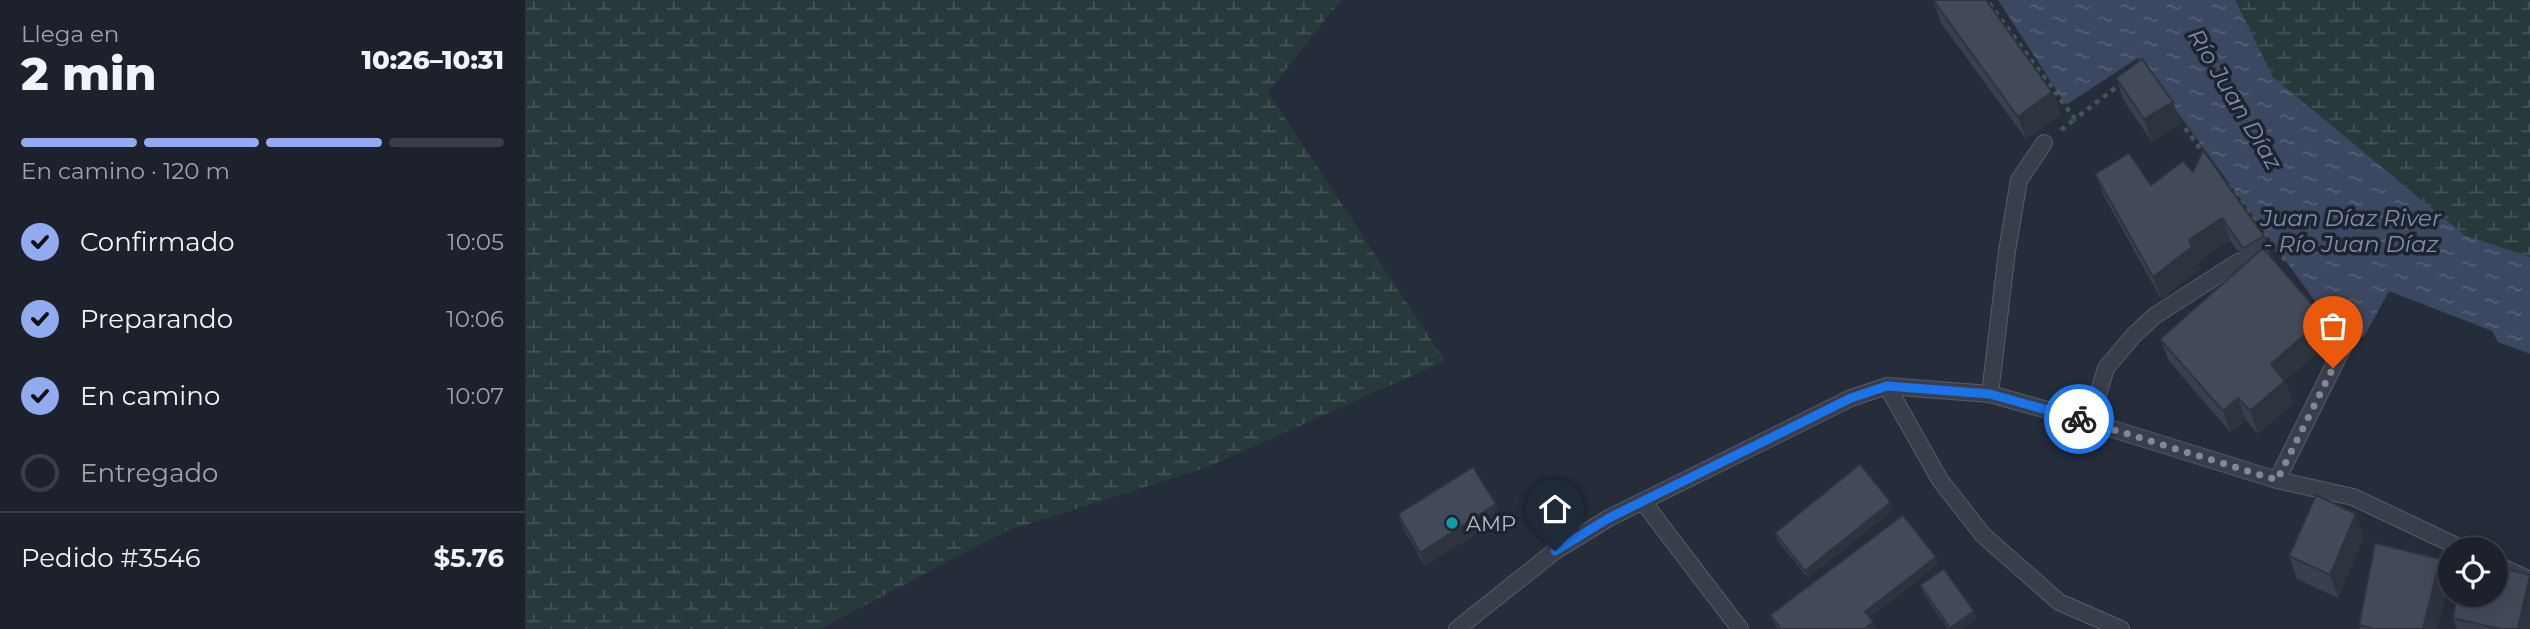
<!DOCTYPE html>
<html lang="es">
<head>
<meta charset="utf-8">
<style>
	:root { --surface:#1c212c; --page:#252934; --text:#f1f3f6; --muted:#a0a3a9; --line:#3a3e48; --accent:#91abee }
	body { margin:0; font-family:Montserrat,sans-serif; background:var(--page); color:var(--text); height:100vh; display:flex; flex-direction:column; font-size:26px; white-space:nowrap }
	* { box-sizing:border-box; margin:0 }
	p { font-size:23px; color:var(--muted) }
	.icon { flex:none; width:38px; height:38px; fill:none; stroke:currentColor; stroke-width:2; stroke-linecap:round; stroke-linejoin:round }
	.map { position:relative; flex:1; overflow:hidden }
	.panel { display:flex; flex-direction:column; background:var(--surface); width:525px }
	.panel>* { flex:none }
	.buttons { position:absolute; left:1913px; top:537px; display:grid; gap:14px }
	.buttons a { display:grid; place-items:center; width:70px; height:70px; border-radius:50%; background:var(--surface); box-shadow:0 7px 28px #0002,0 0 0 2px var(--line); font-size:35px }
	.pin { position:absolute; display:grid; place-items:center; width:60px; height:60px; color:#fff; margin:-72px -30px; border-radius:50% 50% 50% 0; rotate:-45deg; box-shadow:0 0 7px #0007 }
	.pin .icon { rotate:45deg }
	.courier { position:absolute; display:grid; place-items:center; width:70px; height:70px; margin:-35px; border:5px solid #1a73e8; border-radius:50%; background:#fff; color:#222; box-shadow:0 2px 9px #0007 }
	.head em { font-style:normal; font-weight:800 }
	.head div { display:flex; flex-direction:column-reverse }
	.head { display:flex; align-items:center; justify-content:space-between; height:119px; padding:0 21px }
	h1 { font-size:46px; font-weight:800; line-height:52px }
	.bar { display:grid; grid-template-columns:repeat(4,1fr); gap:10px 7px; align-content:center; height:84px; padding:0 21px }
	.bar i { height:9px; border-radius:5px; background:var(--line) }
	.bar .selected { background:var(--accent) }
	.bar p { grid-column:span 4 }
	.line { display:flex; align-items:center; gap:18px; padding:0 21px; border-top:2px solid var(--line) }
	.line div { flex:1 }
	ol { padding:0 21px; list-style:none }
	li { display:flex; align-items:center; gap:21px; height:77px }
	li p { margin-inline-start:auto }
	li .icon { padding:7px; border-radius:50%; background:var(--accent); color:#111; stroke-width:4 }
	li:last-child { color:var(--muted) }
	li i { width:38px; height:38px; border:4px solid var(--line); border-radius:50% }
	main { display:flex; flex:1; min-height:0 }
	.map>svg:first-child { display:block }
	.wetland { fill:url(#wetland-marsh) }
	.water { fill:url(#water-ripples) }
	.lines { fill:none; stroke-linecap:round; stroke-linejoin:round }
	.lane-casing { stroke:#575c69; stroke-width:18 }
	.path { stroke:#455458; stroke-width:4.5; stroke-dasharray:5 5; stroke-linecap:butt }
	.lane { stroke:#393e4b; stroke-width:16 }
	.wall { fill:#39404d }
	.shaded-wall { fill:#2e343e }
	.building { fill:#424a59; stroke:#2e343e; stroke-width:2 }
	.done { stroke:#828895; stroke-width:7; stroke-dasharray:0 12.6 }
	.route { stroke:#1a73e8; stroke-width:9 }
	.culture-dot { fill:#0f9aa8; stroke:#1e2330; stroke-width:2.5 }
	.labels { text-anchor:middle; dominant-baseline:central; stroke-width:7; stroke-linejoin:round; paint-order:stroke }
	.poi-label { font-size:21px; fill:#b4b9c6; stroke:#1e2330; text-anchor:start }
	.water-label { font-size:23px; font-style:italic; fill:#7f8eab; stroke:#1e2330 }
</style>
</head>
<body>
<main>
<section class="panel">
<div class="head"><div><h1>2 min</h1><p>Llega en</p></div><em>10:26–10:31</em></div>
<div class="bar"><i class="selected"></i><i class="selected"></i><i class="selected"></i><i></i><p>En camino · 120 m</p></div>
<ol>
<li><svg class="icon" aria-label="check" viewBox="0 0 24 24"><path d="M5 12l5 5 9-10"/></svg>Confirmado<p>10:05</p></li>
<li><svg class="icon" aria-label="check" viewBox="0 0 24 24"><path d="M5 12l5 5 9-10"/></svg>Preparando<p>10:06</p></li>
<li><svg class="icon" aria-label="check" viewBox="0 0 24 24"><path d="M5 12l5 5 9-10"/></svg>En camino<p>10:07</p></li>
<li><i></i>Entregado</li>
</ol>
<div class="line" style="height:91px"><div>Pedido #3546</div><b>$5.76</b></div>
</section>
<div class="map">
<svg width="2005" height="629" viewBox="0 0 2005 629">
	<defs>
		<pattern id="wetland-marsh" width="20" height="14" patternUnits="userSpaceOnUse" patternTransform="scale(1.75)"><rect width="20" height="14" fill="#28393c"/><path d="M1 5h8M5 5V1M11 12h8M15 12V8" fill="none" stroke="#455457"/></pattern>
		<pattern id="water-ripples" width="26" height="14" patternUnits="userSpaceOnUse" patternTransform="scale(1.75)"><rect width="26" height="14" fill="#3c4862"/><path d="M2 4q2-2 4 0t4 0M15 11q2-2 4 0t4 0" fill="none" stroke="#566077"/></pattern>
	</defs>
	<rect width="100%" height="100%" fill="#252c3a"/>
	<path class="wetland" d="M0,0H816L743,92L920,361L680,468L481,531L295,629H0Z
		M1710,0H2005V257L1939,235L1748,77Z"/>
	<path class="water" d="M1473,0H1710L1748,77L1939,235L2005,257V354L1973,342L1967,331L1864,291L1839,337L1826,331L1811,330L1613,58L1541,105Z"/>
	<g class="lines">
		<g class="lane-casing">
			<path id="lane" d="M1362,386L1415,480L1458,535L1534,602L1596,629
				M1465,394L1482,251L1494,180L1519,143
				M1565,422L1581,368L1609,335L1628,317L1713,262
				M1752,480L1819,345
				M1119,503L1215,629
				M1970,564L2005,580
				M932,629L1030,551L1084,518L1326,398L1362,386L1465,394L1565,422L1752,480L1828,497L1940,550"/>
		</g>
		<path class="path" d="M1464,3L1550,119L1598,82
			M1660,128L1680,155
			M1536,130L1550,119
			M1703,185L1761,261"/>
		<use href="#lane" class="lane"/>
	</g>
	<path class="wall" d="M1408,0L1527,92L1536,115L1501,139L1416,23Z
		M1591,78L1648,102L1656,124L1627,142L1599,101Z
		M1668,172L1739,236L1747,259L1807,340L1760,381L1768,403L1733,434L1721,420L1706,433L1644,361L1635,339L1721,263L1705,240L1673,262L1675,269L1636,299L1579,196L1570,174L1626,185Z
		M1369,509L1283,578L1252,540L1250,533Z
		M873,514L976,518L900,566L878,528Z
		M1839,537L1813,598L1772,579L1764,556Z
		M1915,559L1924,582L1912,629H1835L1834,625Z
		M1413,564L1344,618L1348,622L1351,629H1253L1248,622L1245,615Z
		M1395,585L1449,611L1451,619L1436,629H1423L1398,593Z
		M1928,618L2005,629H1932Z"/>
	<path class="shaded-wall" d="M1527,92L1536,115L1501,139L1493,117Z
		M1648,102L1656,124L1627,142L1619,119Z
		M1697,218L1705,240L1673,262L1675,269L1636,299L1628,277L1664,240Z
		M1799,318L1807,340L1760,381L1768,403L1733,434L1725,411L1746,364Z
		M1713,398L1721,420L1706,433L1698,411Z
		M1366,502L1369,509L1283,578L1280,571Z
		M971,504L976,518L900,566L895,553Z
		M1831,514L1839,537L1813,598L1805,575Z
		M1411,557L1413,564L1342,619L1340,612Z
		M1915,559L1924,582L1912,629H1898Z
		M2005,576V629H1993Z
		M1449,611L1451,619L1436,629H1425V628Z
		M1348,622L1351,629H1340Z"/>
	<path class="building" d="M1408,0H1461L1527,92L1493,117Z
		M1617,59L1648,102L1619,119L1591,78Z
		M1678,150L1739,236L1718,248L1697,218L1664,240L1667,247L1628,277L1570,174L1604,153L1626,185L1658,161L1668,172Z
		M1738,248L1799,318L1746,364L1760,381L1725,411L1713,398L1698,411L1635,339Z
		M1335,464L1366,502L1280,571L1250,533Z
		M948,467L971,504L895,553L873,514Z
		M1791,495L1831,514L1805,575L1764,556Z
		M1378,515L1411,557L1340,612L1348,622L1340,629H1256L1245,615Z
		M1850,543L1915,559L1898,629H1849L1834,625Z
		M1970,566L2005,575L1993,629H1975L1928,618L1932,595H1970Z
		M1419,569L1449,611L1425,628L1395,585Z"/>
	<g class="lines">
		<path class="done" d="M1554,419L1752,480L1808,368"/>
		<path class="route" d="M1030,551L1084,518L1326,398L1362,386L1465,394L1554,419"/>
	</g>
	<circle class="culture-dot" cx="927" cy="523" r="7"/>
	<g class="labels">
		<g class="poi-label">
			<text x="941" y="523">AMP</text>
		</g>
		<g class="water-label">
			<text transform="translate(1710 99) rotate(59)">Río Juan Díaz</text>
			<text x="1826" y="218">Juan Díaz River<tspan x="1826" dy="26">- Río Juan Díaz</tspan></text>
		</g>
	</g>
</svg>
<div class="buttons">
<a><svg class="icon" aria-label="locate" viewBox="0 0 24 24"><circle cx="12" cy="12" r="6"/><path d="M12 2v4M12 18v4M2 12h4M18 12h4"/></svg></a>
</div>
<div class="pin" style="left:1808px;top:368px;background:#ea580c"><svg class="icon" aria-label="bag" viewBox="0 0 24 24"><path d="M5 8h14l-1 12H6zM9 8a3 3 0 0 1 6 0"/></svg></div>
<div class="pin" style="left:1030px;top:551px;background:#1f2937"><svg class="icon" aria-label="home" viewBox="0 0 24 24"><path d="M3 11l9-7 9 7M6 9v11h12V9"/></svg></div>
<div class="courier" style="left:1554px;top:419px"><svg class="icon" aria-label="bike" viewBox="0 0 24 24"><circle cx="6" cy="16" r="4"/><circle cx="18" cy="16" r="4"/><path d="M6 16l4-8h5l3 8M10 8l3 8H6M13 5h3"/></svg></div>
</div>
</main>
</body>
</html>
